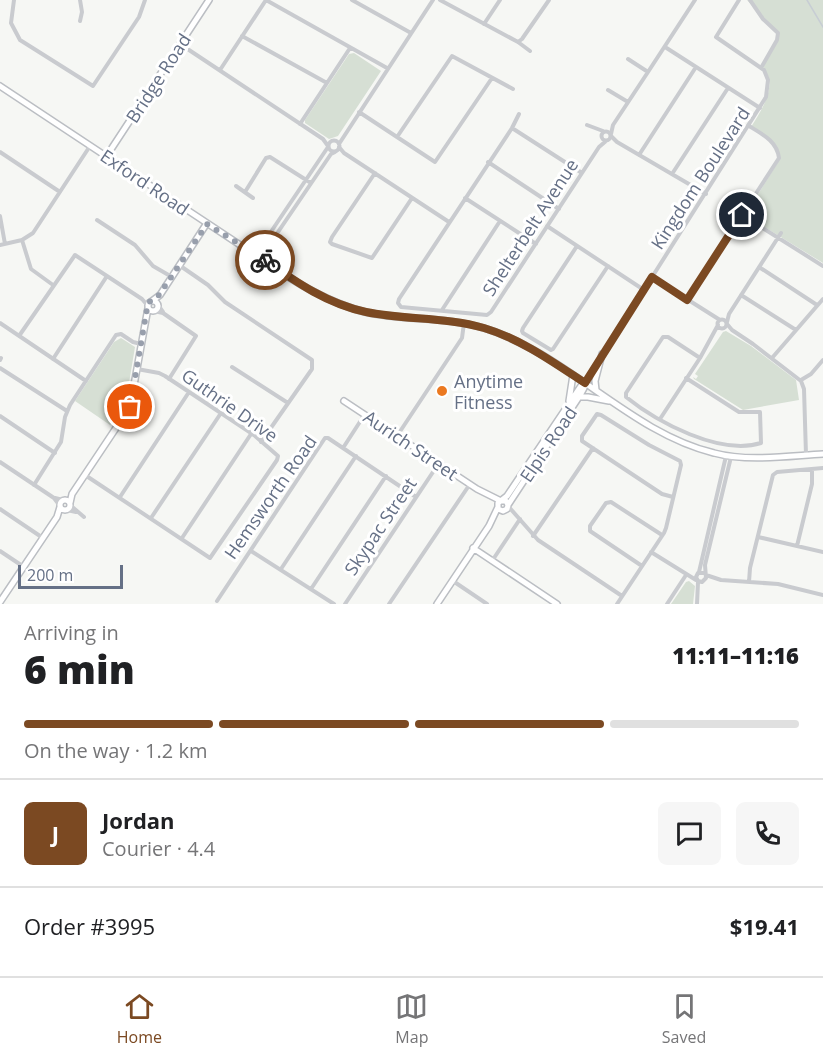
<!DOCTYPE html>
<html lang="en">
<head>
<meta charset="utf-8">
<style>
	:root { --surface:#fff; --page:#f6f6f6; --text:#202124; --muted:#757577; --line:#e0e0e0; --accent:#7b4922 }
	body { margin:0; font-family:"Open Sans",sans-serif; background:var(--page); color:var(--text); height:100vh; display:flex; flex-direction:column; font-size:22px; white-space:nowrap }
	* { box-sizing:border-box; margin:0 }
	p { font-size:20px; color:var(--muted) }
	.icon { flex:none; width:33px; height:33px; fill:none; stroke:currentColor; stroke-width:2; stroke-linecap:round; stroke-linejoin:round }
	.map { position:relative; height:604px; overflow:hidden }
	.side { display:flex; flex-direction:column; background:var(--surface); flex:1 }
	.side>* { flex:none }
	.scale { position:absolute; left:18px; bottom:15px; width:105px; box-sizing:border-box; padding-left:6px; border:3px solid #657086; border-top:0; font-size:16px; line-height:21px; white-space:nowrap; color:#657086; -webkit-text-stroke:4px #fff; paint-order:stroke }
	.pin { position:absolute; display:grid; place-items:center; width:51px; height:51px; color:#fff; margin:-26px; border:3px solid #fff; border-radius:50%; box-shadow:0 2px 6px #0007 }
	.courier { position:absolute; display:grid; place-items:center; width:60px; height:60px; margin:-30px; border:4px solid #7b4922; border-radius:50%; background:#fff; color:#222; box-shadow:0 2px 8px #0007 }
	.head em { font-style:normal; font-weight:800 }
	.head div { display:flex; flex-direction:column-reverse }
	.head { display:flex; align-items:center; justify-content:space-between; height:102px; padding:0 24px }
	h1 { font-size:39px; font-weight:800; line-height:45px }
	.bar { display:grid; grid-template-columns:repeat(4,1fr); gap:9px 6px; align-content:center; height:72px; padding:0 24px }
	.bar i { height:8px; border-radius:4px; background:var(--line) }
	.bar .active { background:var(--accent) }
	.bar p { grid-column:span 4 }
	.line { display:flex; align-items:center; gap:15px; padding:0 24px; border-top:2px solid var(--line) }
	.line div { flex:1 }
	.round { display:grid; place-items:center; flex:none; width:63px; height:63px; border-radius:9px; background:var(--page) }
	.tabs { display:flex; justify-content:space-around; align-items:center; height:84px; border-top:2px solid var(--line); background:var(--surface); font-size:16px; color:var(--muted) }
	.tabs a { display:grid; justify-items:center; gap:3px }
	.tabs .active { color:var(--accent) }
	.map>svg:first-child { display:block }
	.green { fill:#d6dfd4 }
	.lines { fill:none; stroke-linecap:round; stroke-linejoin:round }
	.stream { stroke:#c7cdd4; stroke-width:1.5 }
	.secondary-casing { stroke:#bbbec3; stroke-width:8 }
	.street { stroke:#c9cbcf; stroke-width:4 }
	.secondary { stroke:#fff; stroke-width:5 }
	.done { stroke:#989fac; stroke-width:6; stroke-dasharray:0 10.8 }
	.route { stroke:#7b4922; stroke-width:8 }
	.poi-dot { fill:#eb7920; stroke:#fff; stroke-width:2 }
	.labels { text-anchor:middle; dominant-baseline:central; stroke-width:6; stroke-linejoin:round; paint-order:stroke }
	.street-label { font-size:18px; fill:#657086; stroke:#fff }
	.poi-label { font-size:18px; fill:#657086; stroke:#fff; text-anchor:start }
</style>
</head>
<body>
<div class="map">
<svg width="823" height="604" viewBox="0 0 823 604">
	<rect width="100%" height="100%" fill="#f6f7f4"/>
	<path class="green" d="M747,0H823V263L745,215L780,159C780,143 763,134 751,127C761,111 779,84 763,68L779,33Z
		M354,53L381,71L338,136L329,139L305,123V120L349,54Z
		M726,331L751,346L796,380L799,400L743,410L694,379L693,377L696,379L698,376L695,374L723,332Z
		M121,338L135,347L126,401L110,425L75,401L114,342Z
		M689,581L695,586L693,604H671L686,582Z"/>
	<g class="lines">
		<path class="stream" d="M807,0L823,27"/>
		<g class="secondary-casing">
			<path id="secondary" d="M0,86L290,278C314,293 337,305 365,312C405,321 447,316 487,329C568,355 631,433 714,453C748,462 788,456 823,454
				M106,157L209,0
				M148 306a5 5 0 1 1 10 0a5 5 0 1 1-10 0Z
				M152,301L160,295L207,223
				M596,390L595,381L602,354
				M579,397H588L609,401
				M344,401L477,489L501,501
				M569,401L573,375
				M60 505a5 5 0 1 1 10 0a5 5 0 1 1-10 0Z
				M502,501H506L508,505L507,509L503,511L498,509V503L507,496L581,386L585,383
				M70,503L72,494L130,407L148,308
				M508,505L579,397L584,388L585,383
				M473,548L557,604
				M0,602L57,517L60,507
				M437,604L489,526L498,507"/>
		</g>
		<path class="street" d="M14,0L11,23L20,40L93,86L139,17L145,0
			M80,0L82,12L80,21
			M266,0L387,68
			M352,0L411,33
			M440,0L518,42L530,51
			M750,0L763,19L778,33L777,40L761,68
			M484,24L500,0
			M242,36L327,83
			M518,42L522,39L549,0
			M180,44L323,139L328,146
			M665,47L760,108
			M628,59L648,72L695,0
			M220,70L266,0
			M608,90L628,102
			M359,112L435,162L492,78
			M519,114L512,128L399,299L398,303L401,307L487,315L491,312L599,147L606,141
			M300,124L350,48
			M587,125L603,131
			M512,128L582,173
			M601.5 136a4.5 4.5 0 1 1 9 0a4.5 4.5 0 1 1-9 0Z
			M611,134L613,125L648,72
			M611,136L617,142L706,194
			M397,137L452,56L513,89
			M328.5 146a5.5 5.5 0 1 1 11 0a5.5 5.5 0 1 1-11 0Z
			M339,144L433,0
			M339,147L344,153L449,222
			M0,152L60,192
			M639,155L696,67
			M488,162L559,209
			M375,173L332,237L330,242L332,244L372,258L412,198
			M672,174L728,88
			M236,186L253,198
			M245,192L266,158L270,157L311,183
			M465,198L536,244
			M742,215L823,266
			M0,216L5,244
			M97,220L135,245L153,266L172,277
			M547,226L644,290
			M22,240L31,269L53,285
			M0,245L22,240L33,233L90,146
			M577,246L523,328L522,331L523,333L551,350L553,349L608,266
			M256,254L328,147
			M261,257L331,154L335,152
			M179,265L208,285L225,302L312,360V369L261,442
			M759,267L817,305
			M652,277L720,320
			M741,295L796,330
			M687,300L779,158C777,141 762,134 749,126
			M158,305L163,312
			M442,310L500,221
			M154,311L163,313L196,336L169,379
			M717.5 324a4.5 4.5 0 1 1 9 0a4.5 4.5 0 1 1-9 0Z
			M727,322L729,314L781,233
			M0,323L86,381
			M727,324L732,330L753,344L801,381L804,389L806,455
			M19,336L75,255L142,299L148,306
			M772,358L823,299
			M53,359L107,276
			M0,360L1,358
			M232,367L288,403
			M0,368L67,411
			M686,378L739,412H760L761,443C720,456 657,422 626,397V393L663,337H668L700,358
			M801,380L811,374L823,360
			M585,383L766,97L768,80L764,70L716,37L739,0
			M0,416L55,453
			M660,419L700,358L718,325
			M397,436L462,338L464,323
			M343,448L365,414
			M0,462L54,498L60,506
			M85,475L210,558L277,460L278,456L254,435L165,376L159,373L137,369
			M34,485L61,442L65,417L70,405L116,335L121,334L133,342L141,344
			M120,497L189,392
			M55,498L63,500
			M70,505L84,517
			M508,506L538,540L622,596
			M0,509L43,538
			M67,510L76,512
			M151,518L221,413
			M533,536L593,448
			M758,537L823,552
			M182,538L251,434
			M797,546L812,484V469
			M0,551L24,567
			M251,551L334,604
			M651,552L696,580
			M492,561L520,519
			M642,566L590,531V526L606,503L611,502L662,535
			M281,569L356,456
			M699,572L726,456
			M705,573H698L696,577L698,581L702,582L706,578L705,565L731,457
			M706,575L721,580L778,584L823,595
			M453,581L487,604
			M749,582L750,568L773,475L777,472L823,468
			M311,589L386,476
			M217,601L325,438H328L416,497
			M345,604L439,463
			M389,604L470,484
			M617,604L664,533L666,528L681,465L680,461L649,445L601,415L597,414L582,436V441L662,494L673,497
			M667,604L686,575
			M697,604L698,582"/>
		<use href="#secondary" class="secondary"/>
	</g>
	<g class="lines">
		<path class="done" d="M130,407L148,303L159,295L207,224L265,260"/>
		<path class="route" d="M265,260C297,283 328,304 366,312C405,320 446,317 484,328C521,339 553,362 585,383L652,277L687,300L742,215"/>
	</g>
	<circle class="poi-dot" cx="442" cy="391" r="6"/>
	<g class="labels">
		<g class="street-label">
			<text transform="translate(158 78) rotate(-57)">Bridge Road</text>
			<text transform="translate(700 178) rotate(-57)">Kingdom Boulevard</text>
			<text transform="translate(145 182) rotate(34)">Exford Road</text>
			<text transform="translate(530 227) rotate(-57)">Shelterbelt Avenue</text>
			<text transform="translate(230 405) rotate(35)">Guthrie Drive</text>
			<text transform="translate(548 444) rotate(-56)">Elpis Road</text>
			<text transform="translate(411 445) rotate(34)">Aurich Street</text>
			<text transform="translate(270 497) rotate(-55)">Hemsworth Road</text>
			<text transform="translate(380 526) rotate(-56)">Skypac Street</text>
		</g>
		<g class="poi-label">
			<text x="454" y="381">Anytime<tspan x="454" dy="21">Fitness</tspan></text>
		</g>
	</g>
</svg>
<div class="scale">200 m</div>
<div class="pin" style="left:130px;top:407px;background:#ea580c"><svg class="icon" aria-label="bag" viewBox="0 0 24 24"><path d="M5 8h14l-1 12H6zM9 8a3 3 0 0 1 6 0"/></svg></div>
<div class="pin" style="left:742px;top:215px;background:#1f2937"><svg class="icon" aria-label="home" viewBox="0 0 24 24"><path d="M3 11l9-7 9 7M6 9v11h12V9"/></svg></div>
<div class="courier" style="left:265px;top:260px"><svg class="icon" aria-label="bike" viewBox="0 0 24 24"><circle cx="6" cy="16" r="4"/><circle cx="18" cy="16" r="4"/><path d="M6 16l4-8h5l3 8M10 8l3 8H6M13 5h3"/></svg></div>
</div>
<section class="side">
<div class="head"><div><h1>6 min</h1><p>Arriving in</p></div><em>11:11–11:16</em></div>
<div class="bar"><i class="active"></i><i class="active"></i><i class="active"></i><i></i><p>On the way · 1.2 km</p></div>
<div class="line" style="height:108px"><b class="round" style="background:var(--accent);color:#fff">J</b><div><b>Jordan</b><p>Courier · 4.4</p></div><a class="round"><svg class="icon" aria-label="chat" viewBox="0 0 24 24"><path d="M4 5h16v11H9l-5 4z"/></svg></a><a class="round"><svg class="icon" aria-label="phone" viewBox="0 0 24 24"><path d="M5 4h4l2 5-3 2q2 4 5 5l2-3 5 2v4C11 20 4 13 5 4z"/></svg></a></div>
<div class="line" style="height:78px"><div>Order #3995</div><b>$19.41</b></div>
</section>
<nav class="tabs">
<a class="active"><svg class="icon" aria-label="home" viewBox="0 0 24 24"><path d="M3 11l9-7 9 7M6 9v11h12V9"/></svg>Home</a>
<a><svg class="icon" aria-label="map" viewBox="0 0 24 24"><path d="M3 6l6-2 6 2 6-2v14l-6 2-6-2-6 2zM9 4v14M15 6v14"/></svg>Map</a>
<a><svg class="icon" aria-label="saved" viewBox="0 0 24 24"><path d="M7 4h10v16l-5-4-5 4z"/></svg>Saved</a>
</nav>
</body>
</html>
